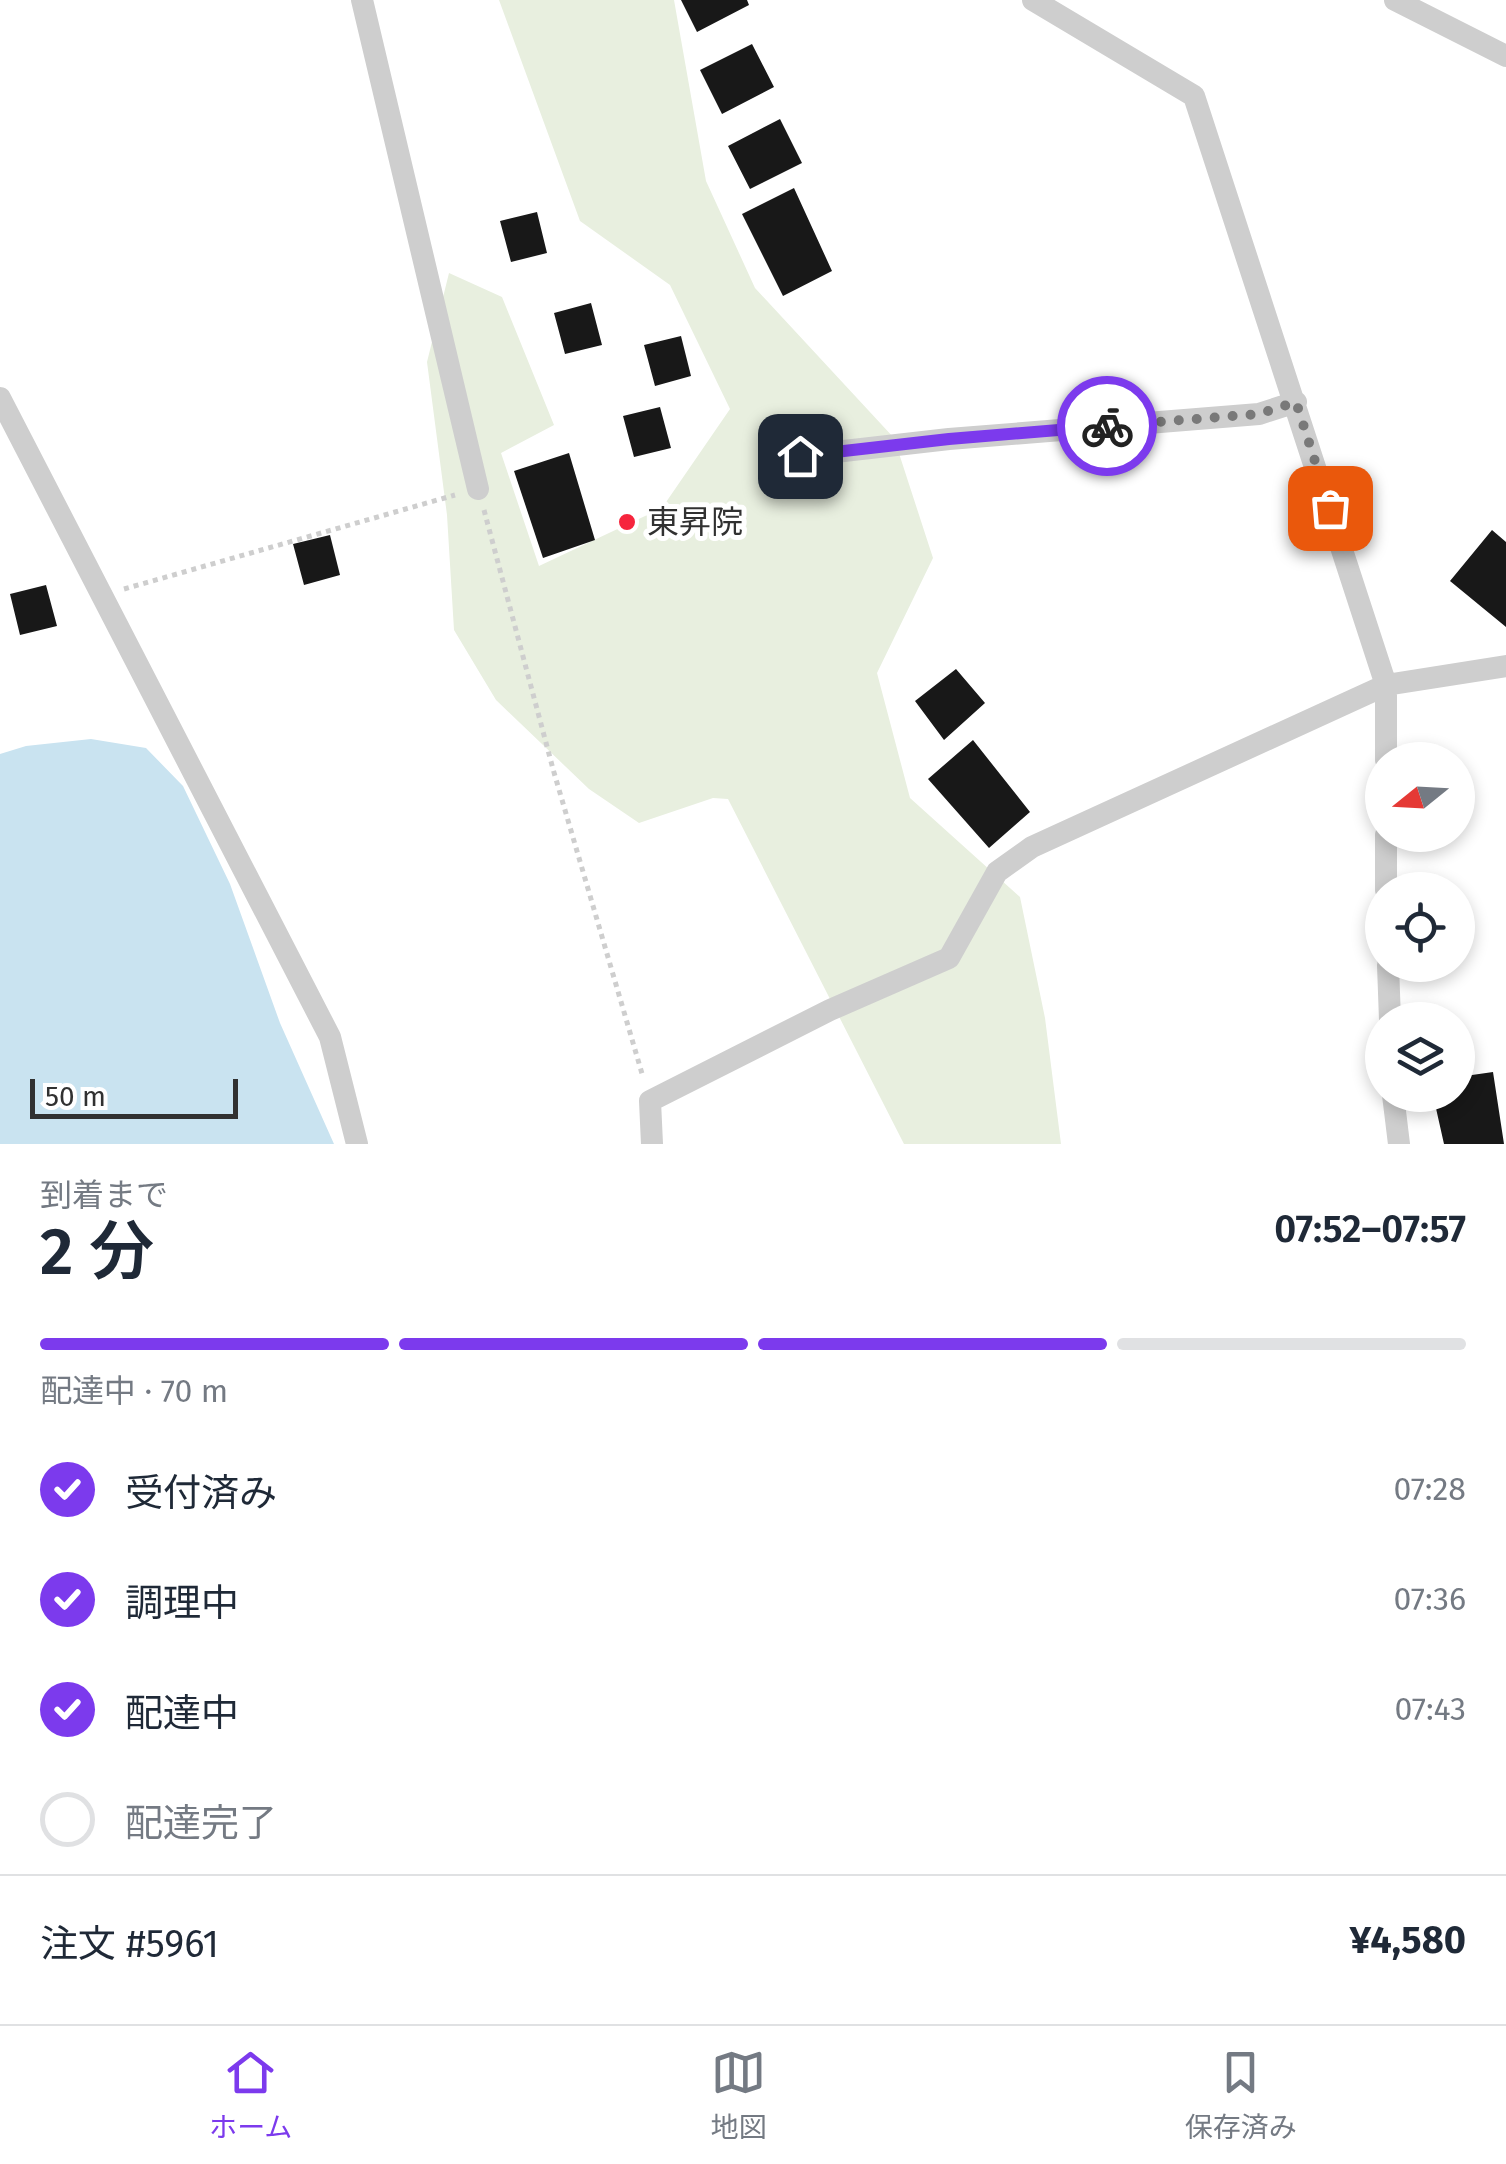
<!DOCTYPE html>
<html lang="ja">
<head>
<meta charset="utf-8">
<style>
	:root { --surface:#fff; --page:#f6f6f7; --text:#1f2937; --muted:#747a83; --line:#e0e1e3; --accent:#7c3aed }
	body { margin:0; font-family:"Fira Sans","Noto Sans JP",sans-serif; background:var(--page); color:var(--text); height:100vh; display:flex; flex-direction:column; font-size:38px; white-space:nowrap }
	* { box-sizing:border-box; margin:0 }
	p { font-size:32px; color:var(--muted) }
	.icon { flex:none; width:55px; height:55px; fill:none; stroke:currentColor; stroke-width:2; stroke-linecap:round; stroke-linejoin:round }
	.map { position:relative; height:1144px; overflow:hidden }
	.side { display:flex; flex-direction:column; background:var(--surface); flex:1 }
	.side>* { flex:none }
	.needle { width:65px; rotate:252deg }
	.tools { position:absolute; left:1365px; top:742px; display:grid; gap:20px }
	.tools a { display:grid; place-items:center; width:110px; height:110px; border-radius:50%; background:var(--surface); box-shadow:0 5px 15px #0003; font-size:50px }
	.scale { position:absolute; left:30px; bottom:25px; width:208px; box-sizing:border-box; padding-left:10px; border:5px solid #313131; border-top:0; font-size:28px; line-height:35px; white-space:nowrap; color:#313131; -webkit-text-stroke:8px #fff; paint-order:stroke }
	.pin { position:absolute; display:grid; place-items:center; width:85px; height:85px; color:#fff; margin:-42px; border-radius:20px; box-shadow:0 5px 15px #0006 }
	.courier { position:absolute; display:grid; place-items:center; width:100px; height:100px; margin:-50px; border:8px solid #7c3aed; border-radius:50%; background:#fff; color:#222; box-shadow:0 2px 12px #0007 }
	.head em { font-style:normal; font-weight:600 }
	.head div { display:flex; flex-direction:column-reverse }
	.head { display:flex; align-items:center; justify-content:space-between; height:170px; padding:0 40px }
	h1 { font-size:65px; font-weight:600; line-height:75px }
	.bar { display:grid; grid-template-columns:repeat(4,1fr); gap:15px 10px; align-content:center; height:120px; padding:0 40px }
	.bar i { height:12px; border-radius:8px; background:var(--line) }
	.bar .selected { background:var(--accent) }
	.bar p { grid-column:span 4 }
	.line { display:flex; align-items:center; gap:25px; padding:0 40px; border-top:2px solid var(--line) }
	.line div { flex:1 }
	ol { padding:0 40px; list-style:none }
	li { display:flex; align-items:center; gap:30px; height:110px }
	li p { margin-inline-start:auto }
	li .icon { padding:10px; border-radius:50%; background:var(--accent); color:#fff; stroke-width:4 }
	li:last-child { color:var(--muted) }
	li i { width:55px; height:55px; border:5px solid var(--line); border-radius:50% }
	.dock { display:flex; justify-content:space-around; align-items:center; height:140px; border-top:2px solid var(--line); background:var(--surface); font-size:28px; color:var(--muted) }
	.dock a { display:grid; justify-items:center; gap:5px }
	.dock .selected { color:var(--accent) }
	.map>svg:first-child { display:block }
	.green { fill:#e8efdf }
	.water { fill:#c9e3f0 }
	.building { fill:#181818 }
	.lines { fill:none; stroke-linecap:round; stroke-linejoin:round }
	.path { stroke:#cecece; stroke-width:5; stroke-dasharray:5 5; stroke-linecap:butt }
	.street { stroke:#cecece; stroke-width:22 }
	.done { stroke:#797979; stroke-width:10; stroke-dasharray:0 18 }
	.route { stroke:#7c3aed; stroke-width:12 }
	.poi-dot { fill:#f6253d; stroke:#fff; stroke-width:4 }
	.labels { text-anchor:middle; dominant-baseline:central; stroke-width:10; stroke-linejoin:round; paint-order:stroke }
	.poi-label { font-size:32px; fill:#313131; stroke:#fff; text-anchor:start }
</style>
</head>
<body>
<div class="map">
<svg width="1506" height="1144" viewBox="0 0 1506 1144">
	<rect width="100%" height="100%" fill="#fff"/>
	<path class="green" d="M499,0H674L706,181L755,288L894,438L933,558L877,673L910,798L1020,897L1045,1018L1061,1144H904L728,799L713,798L639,823L589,789L496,700L454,630L447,515L427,362L449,273L502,297L554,425L501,453L539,566L662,508L730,409L670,285L580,221Z"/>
	<path class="water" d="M91,739L146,748L183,786L230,884L280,1023L334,1144H0V754L26,746Z"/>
	<path class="building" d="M681,0H747L749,5L697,32Z
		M752,44L774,87L722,114L700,70Z
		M780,119L802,163L750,189L728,146Z
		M794,188L832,271L783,296L742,214Z
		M537,212L547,253L511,262L500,221Z
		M591,303L602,345L565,354L554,313Z
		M681,336L691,376L655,386L644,345Z
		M660,407L671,448L634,457L623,416Z
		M569,453L595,540L543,558L514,471Z
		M1492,530L1506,542V627L1450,581Z
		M330,535L340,575L304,585L293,544Z
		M46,585L57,626L20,635L10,594Z
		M956,669L985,703L944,740L915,701Z
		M973,740L1030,812L989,848L928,779Z
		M1493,1072L1504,1144H1444L1433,1095H1458V1077Z"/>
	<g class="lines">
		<path class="path" d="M484,510L553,769L643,1077
			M124,589L455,495"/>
		<path class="street" d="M362,0L478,489
			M1033,0L1194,96L1386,685V760
			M1395,0L1506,56
			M0,398L330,1037L357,1144
			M800,456L949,439L1259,414L1296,402
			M1386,890V835
			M1388,965L1390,1020
			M1393,1095L1399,1144
			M652,1144L650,1101L830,1010L949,958L997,872L1032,847L1386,685L1506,666"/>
	</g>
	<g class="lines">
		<path class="done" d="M1107,426L1259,414L1296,402L1330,508"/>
		<path class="route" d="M800,456L949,439L1107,426"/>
	</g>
	<circle class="poi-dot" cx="627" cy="522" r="10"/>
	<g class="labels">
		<g class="poi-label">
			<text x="647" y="522">東昇院</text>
		</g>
	</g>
</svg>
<div class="tools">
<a><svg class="needle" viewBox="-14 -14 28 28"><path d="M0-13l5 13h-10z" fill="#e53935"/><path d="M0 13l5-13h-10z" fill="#747a83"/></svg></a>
<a><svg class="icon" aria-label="locate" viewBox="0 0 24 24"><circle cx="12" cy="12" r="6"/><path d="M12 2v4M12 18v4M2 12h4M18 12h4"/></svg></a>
<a><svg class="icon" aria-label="layers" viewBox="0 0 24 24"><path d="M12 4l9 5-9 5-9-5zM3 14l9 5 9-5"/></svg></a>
</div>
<div class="scale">50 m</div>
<div class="pin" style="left:1330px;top:508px;background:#ea580c"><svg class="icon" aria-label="bag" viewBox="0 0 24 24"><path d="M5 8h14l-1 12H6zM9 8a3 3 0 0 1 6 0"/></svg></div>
<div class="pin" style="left:800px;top:456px;background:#1f2937"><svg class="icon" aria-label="home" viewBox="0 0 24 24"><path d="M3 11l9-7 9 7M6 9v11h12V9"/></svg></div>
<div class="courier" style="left:1107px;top:426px"><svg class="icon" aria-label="bike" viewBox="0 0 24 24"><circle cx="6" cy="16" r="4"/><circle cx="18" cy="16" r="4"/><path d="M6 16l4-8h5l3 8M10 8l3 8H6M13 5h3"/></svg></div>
</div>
<section class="side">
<div class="head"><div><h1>2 分</h1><p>到着まで</p></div><em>07:52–07:57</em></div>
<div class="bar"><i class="selected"></i><i class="selected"></i><i class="selected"></i><i></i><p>配達中 · 70 m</p></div>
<ol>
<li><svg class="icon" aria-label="check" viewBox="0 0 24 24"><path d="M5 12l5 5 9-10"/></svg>受付済み<p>07:28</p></li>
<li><svg class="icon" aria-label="check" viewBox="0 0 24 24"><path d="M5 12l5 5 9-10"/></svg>調理中<p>07:36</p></li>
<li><svg class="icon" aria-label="check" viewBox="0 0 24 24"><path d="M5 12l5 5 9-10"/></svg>配達中<p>07:43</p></li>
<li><i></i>配達完了</li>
</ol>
<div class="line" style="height:130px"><div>注文 #5961</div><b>¥4,580</b></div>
</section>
<nav class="dock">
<a class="selected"><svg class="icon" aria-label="home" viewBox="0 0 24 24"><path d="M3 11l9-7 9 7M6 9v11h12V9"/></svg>ホーム</a>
<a><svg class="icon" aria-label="map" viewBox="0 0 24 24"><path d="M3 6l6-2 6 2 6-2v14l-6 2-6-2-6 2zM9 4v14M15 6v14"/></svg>地図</a>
<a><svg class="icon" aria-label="saved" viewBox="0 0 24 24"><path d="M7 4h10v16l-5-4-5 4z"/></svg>保存済み</a>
</nav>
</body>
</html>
